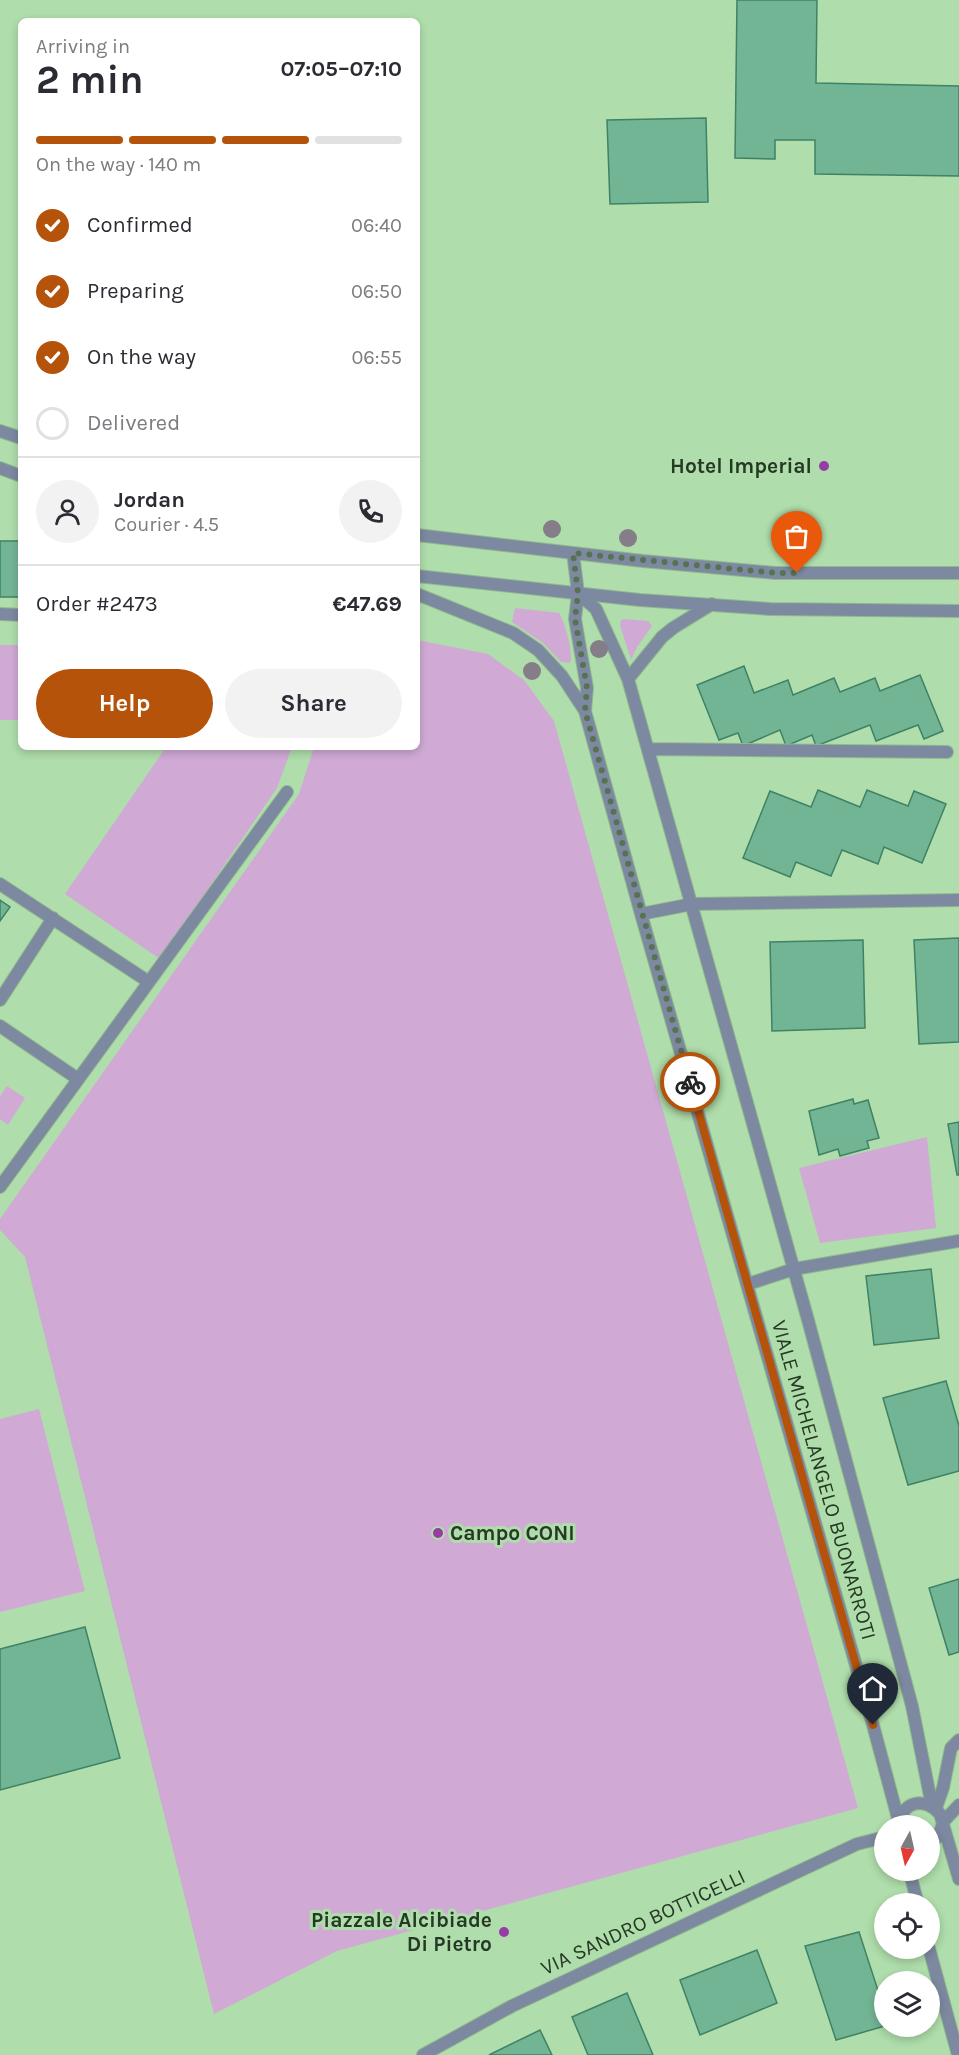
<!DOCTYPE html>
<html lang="en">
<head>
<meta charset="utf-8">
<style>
	:root { --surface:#fff; --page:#f2f2f3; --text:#2b2b33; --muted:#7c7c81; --line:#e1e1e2; --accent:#b45309 }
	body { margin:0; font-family:Karla,sans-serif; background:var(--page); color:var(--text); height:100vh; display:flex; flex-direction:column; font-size:22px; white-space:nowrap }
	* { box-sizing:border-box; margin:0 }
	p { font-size:20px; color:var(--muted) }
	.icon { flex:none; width:33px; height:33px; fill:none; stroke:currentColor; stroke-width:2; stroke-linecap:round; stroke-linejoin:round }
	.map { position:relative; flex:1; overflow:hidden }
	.side { position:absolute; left:18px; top:18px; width:402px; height:732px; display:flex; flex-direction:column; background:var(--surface); border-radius:9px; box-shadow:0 3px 9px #0003 }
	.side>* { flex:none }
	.needle { width:39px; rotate:188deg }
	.controls { position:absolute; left:874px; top:1815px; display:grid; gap:12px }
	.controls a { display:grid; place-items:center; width:66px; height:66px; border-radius:50%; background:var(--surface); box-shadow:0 3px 9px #0003; font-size:30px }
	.pin { position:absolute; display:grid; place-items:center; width:51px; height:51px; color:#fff; margin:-62px -26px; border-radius:50% 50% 50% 0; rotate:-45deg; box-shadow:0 0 6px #0007 }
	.pin .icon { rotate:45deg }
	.courier { position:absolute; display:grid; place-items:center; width:60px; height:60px; margin:-30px; border:4px solid #b45309; border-radius:50%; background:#fff; color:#222; box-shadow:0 2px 8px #0007 }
	.head em { font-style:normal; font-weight:700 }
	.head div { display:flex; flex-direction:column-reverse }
	.head { display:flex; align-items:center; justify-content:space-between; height:102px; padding:0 18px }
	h1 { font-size:39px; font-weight:700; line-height:45px }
	.bar { display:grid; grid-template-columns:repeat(4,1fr); gap:9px 6px; align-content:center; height:72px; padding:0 18px }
	.bar i { height:8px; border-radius:4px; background:var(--line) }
	.bar .on { background:var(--accent) }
	.bar p { grid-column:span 4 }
	.line { display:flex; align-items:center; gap:15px; padding:0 18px; border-top:2px solid var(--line) }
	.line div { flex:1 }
	.round { display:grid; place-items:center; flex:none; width:63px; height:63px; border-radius:32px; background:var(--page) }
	ol { padding:0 18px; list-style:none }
	li { display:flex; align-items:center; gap:18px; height:66px }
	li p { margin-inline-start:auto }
	li .icon { padding:6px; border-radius:50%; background:var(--accent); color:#fff; stroke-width:4 }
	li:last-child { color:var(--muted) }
	li i { width:33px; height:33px; border:3px solid var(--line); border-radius:50% }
	.action { display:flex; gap:12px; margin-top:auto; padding:12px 18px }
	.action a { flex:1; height:69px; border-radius:36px; background:var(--accent); color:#fff; font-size:24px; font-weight:700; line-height:69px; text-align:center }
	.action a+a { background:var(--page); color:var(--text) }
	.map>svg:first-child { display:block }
	.green { fill:#d0aad5 }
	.building { fill:#72b595; stroke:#3f8264; stroke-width:1.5 }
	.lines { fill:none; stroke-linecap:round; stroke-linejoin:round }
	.service-casing { stroke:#91b98d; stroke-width:14 }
	.minor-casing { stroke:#91b98d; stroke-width:14 }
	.tertiary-casing { stroke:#91b98d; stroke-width:14 }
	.service { stroke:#7d89a0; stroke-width:12 }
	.minor { stroke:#7d89a0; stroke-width:12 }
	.tertiary { stroke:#7d89a0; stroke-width:12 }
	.tree { fill:#857d88 }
	.done { stroke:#567253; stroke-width:6; stroke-dasharray:0 10.8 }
	.route { stroke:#b45309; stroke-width:8 }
	.poi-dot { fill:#973ba5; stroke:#afddab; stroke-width:2 }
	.labels { text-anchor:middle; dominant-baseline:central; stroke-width:6; stroke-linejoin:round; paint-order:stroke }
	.poi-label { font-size:21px; font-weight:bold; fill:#263924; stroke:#afddab; text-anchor:end }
	.street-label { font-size:21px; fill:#263924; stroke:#afddab }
</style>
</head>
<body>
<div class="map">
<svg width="959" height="2055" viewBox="0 0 959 2055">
	<rect width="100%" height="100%" fill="#afddab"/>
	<path class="green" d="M515,608L559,613C565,622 574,654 570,663L561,662L543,643L512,622Z
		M624,619L648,621L652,626L637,647L631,660L620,625L621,620Z
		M417,640L488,654L524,680L554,721L858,1808L337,1951L214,2014L25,1257L0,1230V1219L299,794L314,747H417Z
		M0,645H21V720H0Z
		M166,747H292L277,788L160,959L65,894Z
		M7,1086L25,1098L8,1125L0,1119V1096Z
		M927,1137L936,1228L820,1243L799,1168Z
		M39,1409L85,1591L0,1612V1419Z"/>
	<path class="building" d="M737,0H817L816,83L959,86V176L815,174V140H775V159L735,158Z
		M706,118L708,202L610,204L607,120Z
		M0,541H21V597H0Z
		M744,666L754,693L788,680L793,695L834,678L840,692L875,678L880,691L920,675L943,731L924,739L918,725L876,741L870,725L816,746L812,735L786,746L780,730L743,746L738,733L719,740L697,685Z
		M818,790L860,807L867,790L908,806L914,791L946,804L922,863L884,847L878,864L842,850L831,876L796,862L790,877L743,858L770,791L811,807Z
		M0,900L10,907L0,921Z
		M959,938V1042L919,1044L914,940Z
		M863,940L865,1028L772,1031L770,942Z
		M853,1099L854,1104L868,1100L879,1138L867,1141L869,1148L840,1156L838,1149L819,1155L809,1111Z
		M959,1122V1175H957L948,1124Z
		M931,1269L939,1338L874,1345L866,1276Z
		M946,1381L959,1426V1471L908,1485L883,1398Z
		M959,1579V1652L949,1655L929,1588Z
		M85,1627L120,1758L0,1790V1649Z
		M859,1932L885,2012V2026L836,2040L805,1946Z
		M757,1950L777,2003L700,2035L680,1980Z
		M627,1993L653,2055H588L572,2017Z
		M540,2030L552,2055H489Z"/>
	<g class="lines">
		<g class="service-casing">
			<path id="service" d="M0,614L21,615
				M0,884L149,982
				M0,1000L53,918
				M0,1026L78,1079
				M0,1187L287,792"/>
		</g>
		<g class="minor-casing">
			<path id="minor" d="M578,593L596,609L628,679L808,1320L912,1706L932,1806
				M578,593L575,619L587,688L585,711
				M417,594L513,633L538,650L562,676L585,711L641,914L873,1725L900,1826
				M628,679L662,637L673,628L712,604
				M648,749L947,752
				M641,914L692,904L959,900
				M748,1284L794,1269L959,1241
				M936,1808L943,1788L951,1748L959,1740
				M943,1822L959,1805
				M900,1825C901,1800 926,1797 940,1814L959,1879
				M930,1843L938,1837L943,1824
				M909,1870L918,1904
				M929,1948L958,2055
				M423,2055L512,2006L857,1844L885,1837"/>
		</g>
		<g class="tertiary-casing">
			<path id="tertiary" d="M0,431L21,438
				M0,468L21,476
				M417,535L643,561L775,573H959
				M573,553L578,593
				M417,576L640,600L770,609L959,611"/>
		</g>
		<use href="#service" class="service"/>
		<use href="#minor" class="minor"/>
		<use href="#tertiary" class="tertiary"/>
	</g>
	<g class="tree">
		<circle cx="552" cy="529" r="9"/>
		<circle cx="628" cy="538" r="9"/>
		<circle cx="599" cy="649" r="9"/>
		<circle cx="532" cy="671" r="9"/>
	</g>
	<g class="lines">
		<path class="done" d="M690,1082L585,711L587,688L575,619L578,593L573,553L776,573H797"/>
		<path class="route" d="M690,1082L873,1725"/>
	</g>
	<g class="poi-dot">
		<circle cx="824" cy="466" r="6"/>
		<circle cx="438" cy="1533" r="6"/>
		<circle cx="504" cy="1932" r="6"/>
	</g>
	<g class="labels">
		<g class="poi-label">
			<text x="812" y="466">Hotel Imperial</text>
			<text x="450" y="1533" text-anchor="start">Campo CONI</text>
			<text x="492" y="1920">Piazzale Alcibiade<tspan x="492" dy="24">Di Pietro</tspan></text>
		</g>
		<g class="street-label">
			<text transform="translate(824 1480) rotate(74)">VIALE MICHELANGELO BUONARROTI</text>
			<text transform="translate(643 1922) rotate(-25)">VIA SANDRO BOTTICELLI</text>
		</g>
	</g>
</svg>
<div class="controls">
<a><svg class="needle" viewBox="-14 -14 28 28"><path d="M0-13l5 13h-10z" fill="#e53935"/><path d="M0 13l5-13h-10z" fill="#7c7c81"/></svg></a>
<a><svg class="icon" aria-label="locate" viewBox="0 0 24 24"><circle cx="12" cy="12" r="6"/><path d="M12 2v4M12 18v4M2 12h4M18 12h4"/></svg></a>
<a><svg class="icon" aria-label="layers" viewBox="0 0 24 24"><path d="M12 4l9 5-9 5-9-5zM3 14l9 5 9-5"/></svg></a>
</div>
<div class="pin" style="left:797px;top:573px;background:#ea580c"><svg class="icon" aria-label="bag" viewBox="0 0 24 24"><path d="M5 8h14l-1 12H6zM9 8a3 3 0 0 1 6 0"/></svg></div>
<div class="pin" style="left:873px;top:1725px;background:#1f2937"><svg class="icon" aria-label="home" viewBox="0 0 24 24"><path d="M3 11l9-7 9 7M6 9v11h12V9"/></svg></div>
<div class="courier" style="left:690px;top:1082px"><svg class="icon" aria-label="bike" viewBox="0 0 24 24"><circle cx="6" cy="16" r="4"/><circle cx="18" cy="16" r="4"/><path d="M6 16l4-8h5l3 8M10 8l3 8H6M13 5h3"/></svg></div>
<section class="side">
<div class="head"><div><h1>2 min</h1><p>Arriving in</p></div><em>07:05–07:10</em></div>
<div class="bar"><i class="on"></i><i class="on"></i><i class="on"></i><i></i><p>On the way · 140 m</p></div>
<ol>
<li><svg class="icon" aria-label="check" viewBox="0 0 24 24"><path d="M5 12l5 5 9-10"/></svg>Confirmed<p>06:40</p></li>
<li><svg class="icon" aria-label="check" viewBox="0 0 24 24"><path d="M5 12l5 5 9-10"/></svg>Preparing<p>06:50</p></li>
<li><svg class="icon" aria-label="check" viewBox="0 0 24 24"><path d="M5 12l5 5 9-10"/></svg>On the way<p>06:55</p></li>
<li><i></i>Delivered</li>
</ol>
<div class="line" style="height:108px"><a class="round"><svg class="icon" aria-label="person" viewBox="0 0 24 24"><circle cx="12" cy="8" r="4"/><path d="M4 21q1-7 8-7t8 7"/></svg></a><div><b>Jordan</b><p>Courier · 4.5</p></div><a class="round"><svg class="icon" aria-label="phone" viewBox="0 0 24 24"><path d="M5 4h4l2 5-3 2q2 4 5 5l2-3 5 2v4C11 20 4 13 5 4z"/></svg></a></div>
<div class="line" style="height:78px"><div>Order #2473</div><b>€47.69</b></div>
<div class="action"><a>Help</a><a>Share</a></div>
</section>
</div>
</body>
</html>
